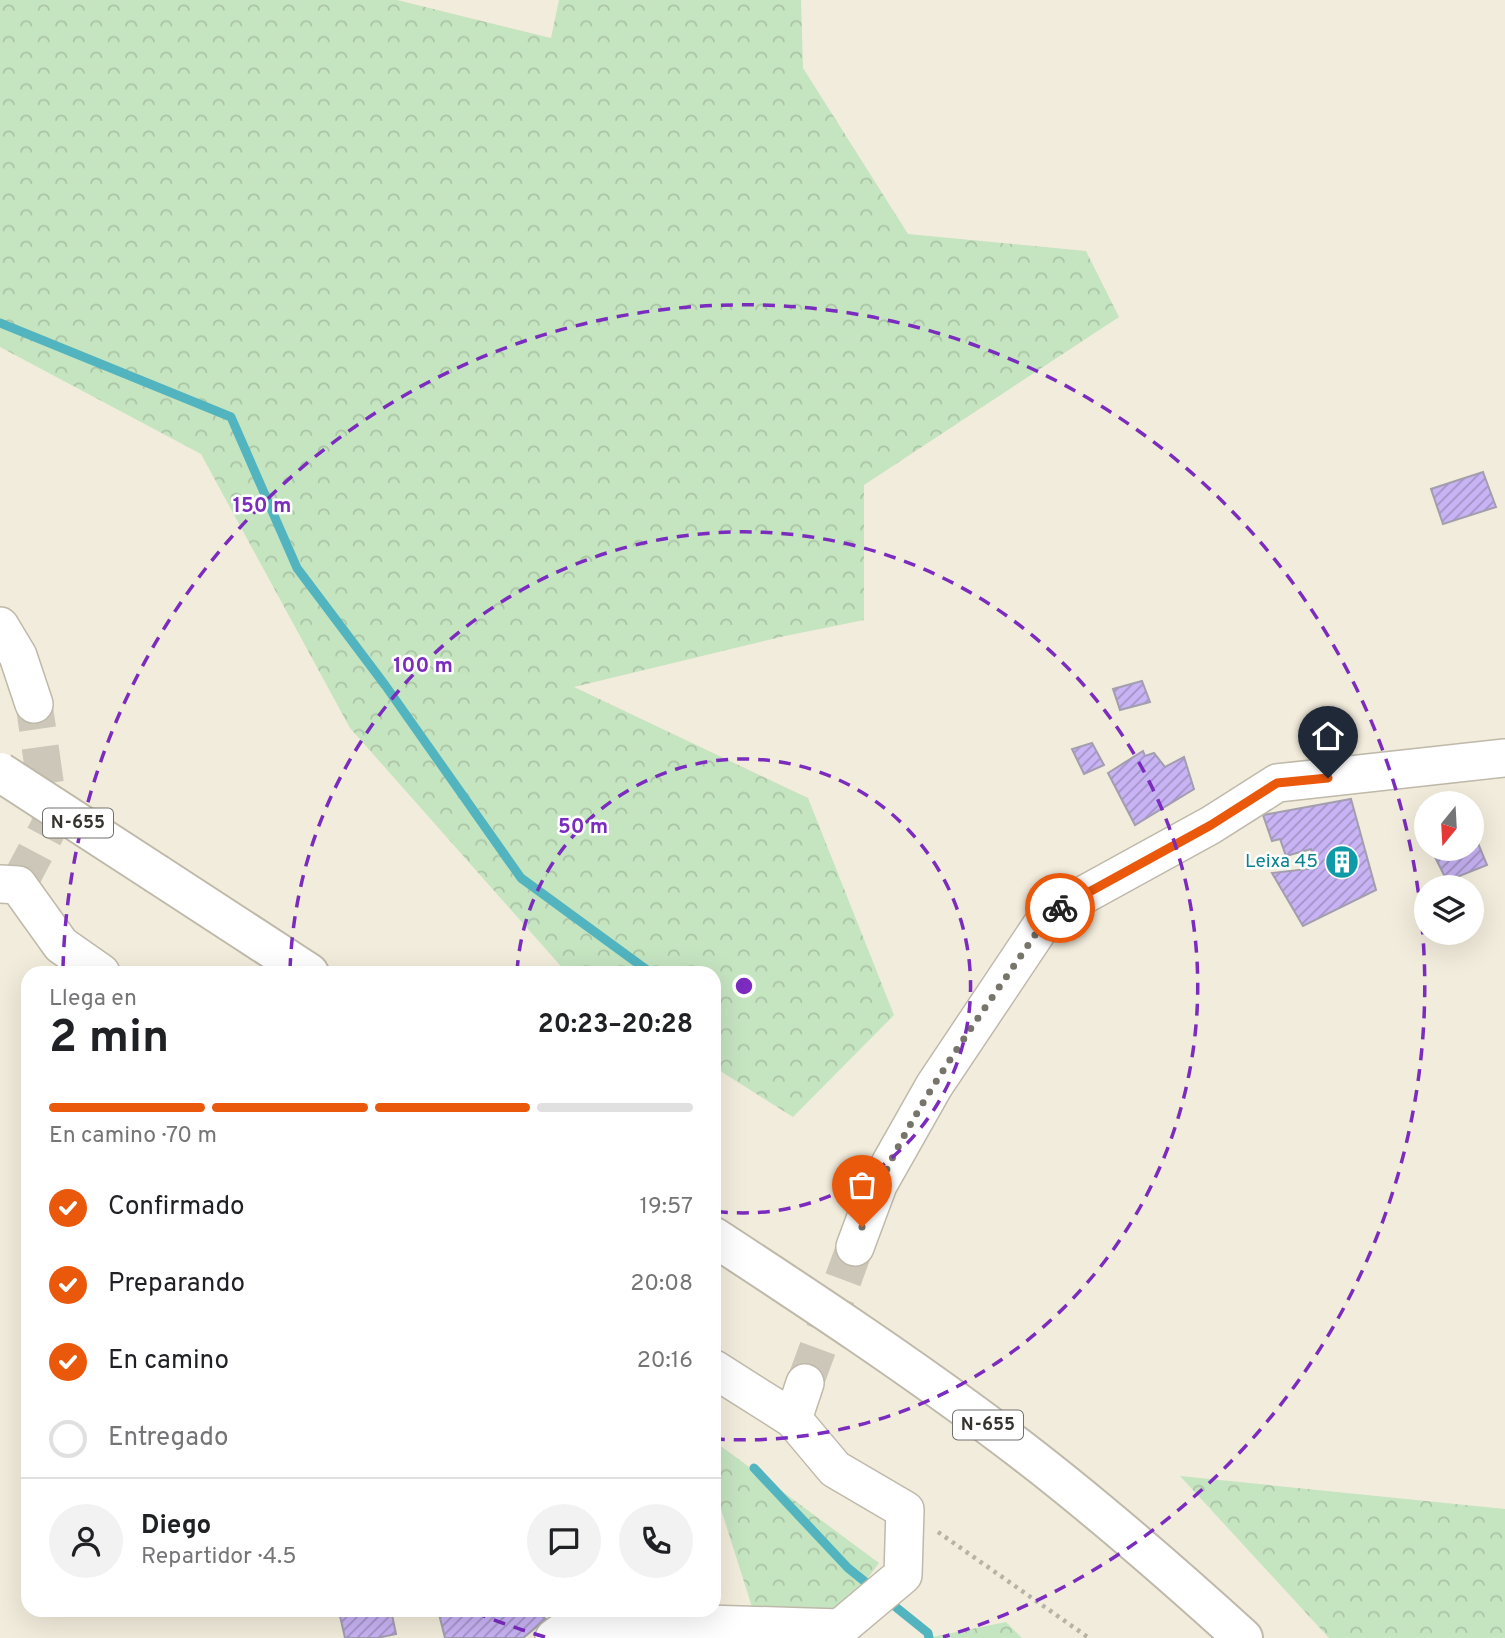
<!DOCTYPE html>
<html lang="es">
<head>
<meta charset="utf-8">
<style>
	:root { --surface:#fff; --page:#f2f2f2; --text:#202124; --muted:#757577; --line:#e0e0e0; --accent:#ea580c }
	body { margin:0; font-family:Overpass,sans-serif; background:var(--page); color:var(--text); height:100vh; display:flex; flex-direction:column; font-size:26px; white-space:nowrap }
	* { box-sizing:border-box; margin:0 }
	p { font-size:23px; color:var(--muted) }
	.icon { flex:none; width:38px; height:38px; fill:none; stroke:currentColor; stroke-width:2; stroke-linecap:round; stroke-linejoin:round }
	.map { position:relative; flex:1; overflow:hidden }
	.drawer { position:absolute; left:21px; top:966px; width:700px; height:651px; display:flex; flex-direction:column; background:var(--surface); border-radius:21px; box-shadow:0 7px 28px #0002 }
	.drawer>* { flex:none }
	.needle { width:46px; rotate:198deg }
	.tools { position:absolute; left:1414px; top:791px; display:grid; gap:14px }
	.tools a { display:grid; place-items:center; width:70px; height:70px; border-radius:50%; background:var(--surface); box-shadow:0 7px 28px #0002; font-size:35px }
	.pin { position:absolute; display:grid; place-items:center; width:60px; height:60px; color:#fff; margin:-72px -30px; border-radius:50% 50% 50% 0; rotate:-45deg; box-shadow:0 0 7px #0007 }
	.pin .icon { rotate:45deg }
	.courier { position:absolute; display:grid; place-items:center; width:70px; height:70px; margin:-35px; border:5px solid #ea580c; border-radius:50%; background:#fff; color:#222; box-shadow:0 2px 9px #0007 }
	.overview em { font-style:normal; font-weight:700 }
	.overview div { display:flex; flex-direction:column-reverse }
	.overview { display:flex; align-items:center; justify-content:space-between; height:119px; padding:0 28px }
	h1 { font-size:46px; font-weight:700; line-height:52px }
	.bar { display:grid; grid-template-columns:repeat(4,1fr); gap:10px 7px; align-content:center; height:84px; padding:0 28px }
	.bar i { height:9px; border-radius:5px; background:var(--line) }
	.bar .current { background:var(--accent) }
	.bar p { grid-column:span 4 }
	.line { display:flex; align-items:center; gap:18px; padding:0 28px; border-top:2px solid var(--line) }
	.line div { flex:1 }
	.round { display:grid; place-items:center; flex:none; width:74px; height:74px; border-radius:37px; background:var(--page) }
	ol { padding:0 28px; list-style:none }
	li { display:flex; align-items:center; gap:21px; height:77px }
	li p { margin-inline-start:auto }
	li .icon { padding:7px; border-radius:50%; background:var(--accent); color:#fff; stroke-width:4 }
	li:last-child { color:var(--muted) }
	li i { width:38px; height:38px; border:4px solid var(--line); border-radius:50% }
	.map>svg:first-child { display:block }
	.forest { fill:url(#forest-crowns) }
	.lines { fill:none; stroke-linecap:round; stroke-linejoin:round }
	.stream { stroke:#51b4bf; stroke-width:9 }
	.building { fill:url(#building-hatch); stroke:#a29ead; stroke-width:2 }
	.minor-tunnel { stroke:#ccc7b9; stroke-width:37; stroke-dasharray:37 18; stroke-linecap:butt }
	.minor-casing { stroke:#bfb9aa; stroke-width:40 }
	.highway-casing { stroke:#bfb9aa; stroke-width:42 }
	.path { stroke:#b6b2a5; stroke-width:4.5; stroke-dasharray:3.5 5; stroke-linecap:butt }
	.minor { stroke:#fff; stroke-width:37 }
	.highway { stroke:#fff; stroke-width:38 }
	.highway-bridge-casing { stroke:#bfb9aa; stroke-width:42; stroke-linecap:butt }
	.highway-bridge { stroke:#fff; stroke-width:38 }
	.done { stroke:#77746a; stroke-width:7; stroke-dasharray:0 12.6 }
	.route { stroke:#ea580c; stroke-width:9 }
	.ring { fill:none; stroke:#7b2cbf; stroke-width:3.5; stroke-dasharray:12 9 }
	.labels { text-anchor:middle; dominant-baseline:central; stroke-width:5; stroke-linejoin:round; paint-order:stroke }
	.shield { fill:#fff; stroke:#72706c; stroke-width:2 }
	.shield-label { font-size:18px; font-weight:bold; fill:#35332d }
	.culture-label { font-size:19px; fill:#0d838f; stroke:#fff; text-anchor:end }
	.centre { fill:#7b2cbf; stroke:#fff; stroke-width:3.5 }
	.ring-label { font-size:21px; text-anchor:middle; font-weight:bold; fill:#7b2cbf; stroke:#fff; stroke-width:5; stroke-linejoin:round; paint-order:stroke }
</style>
</head>
<body>
<div class="map">
<svg width="1505" height="1638" viewBox="0 0 1505 1638">
	<defs>
		<pattern id="forest-crowns" width="20" height="18" patternUnits="userSpaceOnUse" patternTransform="scale(1.75)"><rect width="20" height="18" fill="#c5e4c0"/><path d="M2 6a3 3 0 1 1 6 0M12 15a3 3 0 1 1 6 0" fill="none" stroke="#aac4a5"/></pattern>
		<pattern id="building-hatch" width="6" height="6" patternUnits="userSpaceOnUse" patternTransform="scale(1.75)"><rect width="6" height="6" fill="#c8b3f4"/><path d="M-1 1l2-2M0 6l6-6M5 7l2-2" fill="none" stroke="#a392c6"/></pattern>
	</defs>
	<rect width="100%" height="100%" fill="#f2ecdc"/>
	<path class="forest" d="M0,0H397L551,38L559,0H801L803,68L908,234L1086,251L1119,317L864,485V620L785,636L574,687L808,798L894,1015L793,1117L714,1067V973H567L350,728L201,454L0,347Z
		M714,1441L879,1563L845,1609L752,1607L714,1487Z
		M1180,1476L1505,1509V1638H1329Z
		M1006,1622L1022,1638H927Z"/>
	<g class="lines">
		<path class="stream" d="M0,323L231,417L297,568L385,685L521,878L651,973
			M754,1468L848,1568L874,1589
			M887,1600L928,1633L929,1638"/>
	</g>
	<path class="building" d="M1483,472L1496,507L1443,524L1431,489Z
		M1142,681L1150,702L1120,710L1113,689Z
		M1092,743L1104,765L1084,774L1072,749Z
		M1143,751L1145,756L1154,753L1165,767L1184,757L1194,789L1135,825L1108,773Z
		M1351,799L1376,890L1303,926L1272,873L1317,868L1311,849L1286,856L1280,839L1272,841L1263,815Z
		M1475,836L1487,865L1447,881L1433,853L1444,849H1472V837Z
		M368,1610H391L396,1634L377,1638H345L340,1616Z
		M438,1610H532L546,1619L523,1638H445Z"/>
	<g class="lines">
		<path class="minor-tunnel" d="M18,885L51,823L34,704
			M805,1383L855,1247"/>
		<g class="minor-casing">
			<path id="minor" d="M0,626L18,656L34,704
				M0,884L18,885L61,945L101,973
				M855,1247L878,1185L934,1086L1049,914L1211,825L1277,783L1505,758
				M714,1369L793,1419L805,1383
				M554,1638L579,1620L840,1628L903,1575L905,1510L835,1469L793,1419"/>
		</g>
		<g class="highway-casing">
			<path id="highway" d="M157,874L309,973
				M714,1237C812,1301 910,1366 1003,1436C1087,1499 1166,1568 1243,1638"/>
		</g>
		<path class="path" d="M938,1532L1089,1638"/>
		<use href="#minor" class="minor"/>
		<use href="#highway" class="highway"/>
		<g class="highway-bridge-casing">
			<path id="highway-bridge" d="M0,772L157,874"/>
		</g>
		<use href="#highway-bridge" class="highway-bridge"/>
	</g>
	<g class="lines">
		<path class="done" d="M862,1227C904,1113 983,1014 1049,914L1060,908"/>
		<path class="route" d="M1060,908L1211,825L1277,783L1328,778"/>
	</g>
	<g class="ring">
		<path d="M517 972A227 227 0 1 1 714 1211"/>
		<path d="M290 970A454 454 0 1 1 716 1439"/>
		<path d="M545 1637A681 681 0 0 1 472 1611M63 968A681 681 0 1 1 943 1637"/>
	</g>
	<defs>
		<g id="building-disc" transform="scale(1.75)"><circle r="9.5" fill="#0f9aa8" stroke="#fff"/><path d="M-4-6H4V6H1V3H-1V6H-4ZM-2.5-4.3h1.7v1.8h-1.7ZM.8-4.3h1.7v1.8H.8ZM-2.5-1h1.7V.8h-1.7ZM.8-1h1.7V.8H.8Z" fill="#fff"/></g>
	</defs>
	<g fill-rule="evenodd">
		<use href="#building-disc" x="1342" y="862"/>
	</g>
	<g class="labels">
		<g class="shield">
			<rect x="43" y="808.5" width="70" height="29" rx="5"/>
			<rect x="953" y="1410.5" width="70" height="29" rx="5"/>
		</g>
		<g class="shield-label">
			<text x="78" y="823">N-655</text>
			<text x="988" y="1425">N-655</text>
		</g>
		<g class="culture-label">
			<text x="1318" y="862">Leixa 45</text>
		</g>
	</g>
	<circle cx="744" cy="986" r="10" class="centre"/>
	<g class="ring-label">
		<text x="262" y="512">150 m</text>
		<text x="423" y="672">100 m</text>
		<text x="583" y="833">50 m</text>
	</g>
</svg>
<div class="tools">
<a><svg class="needle" viewBox="-14 -14 28 28"><path d="M0-13l5 13h-10z" fill="#e53935"/><path d="M0 13l5-13h-10z" fill="#757577"/></svg></a>
<a><svg class="icon" aria-label="layers" viewBox="0 0 24 24"><path d="M12 4l9 5-9 5-9-5zM3 14l9 5 9-5"/></svg></a>
</div>
<div class="pin" style="left:862px;top:1227px;background:#ea580c"><svg class="icon" aria-label="bag" viewBox="0 0 24 24"><path d="M5 8h14l-1 12H6zM9 8a3 3 0 0 1 6 0"/></svg></div>
<div class="pin" style="left:1328px;top:778px;background:#1f2937"><svg class="icon" aria-label="home" viewBox="0 0 24 24"><path d="M3 11l9-7 9 7M6 9v11h12V9"/></svg></div>
<div class="courier" style="left:1060px;top:908px"><svg class="icon" aria-label="bike" viewBox="0 0 24 24"><circle cx="6" cy="16" r="4"/><circle cx="18" cy="16" r="4"/><path d="M6 16l4-8h5l3 8M10 8l3 8H6M13 5h3"/></svg></div>
<section class="drawer">
<div class="overview"><div><h1>2 min</h1><p>Llega en</p></div><em>20:23–20:28</em></div>
<div class="bar"><i class="current"></i><i class="current"></i><i class="current"></i><i></i><p>En camino · 70 m</p></div>
<ol>
<li><svg class="icon" aria-label="check" viewBox="0 0 24 24"><path d="M5 12l5 5 9-10"/></svg>Confirmado<p>19:57</p></li>
<li><svg class="icon" aria-label="check" viewBox="0 0 24 24"><path d="M5 12l5 5 9-10"/></svg>Preparando<p>20:08</p></li>
<li><svg class="icon" aria-label="check" viewBox="0 0 24 24"><path d="M5 12l5 5 9-10"/></svg>En camino<p>20:16</p></li>
<li><i></i>Entregado</li>
</ol>
<div class="line" style="height:126px"><a class="round"><svg class="icon" aria-label="person" viewBox="0 0 24 24"><circle cx="12" cy="8" r="4"/><path d="M4 21q1-7 8-7t8 7"/></svg></a><div><b>Diego</b><p>Repartidor · 4.5</p></div><a class="round"><svg class="icon" aria-label="chat" viewBox="0 0 24 24"><path d="M4 5h16v11H9l-5 4z"/></svg></a><a class="round"><svg class="icon" aria-label="phone" viewBox="0 0 24 24"><path d="M5 4h4l2 5-3 2q2 4 5 5l2-3 5 2v4C11 20 4 13 5 4z"/></svg></a></div>
</section>
</div>
</body>
</html>
